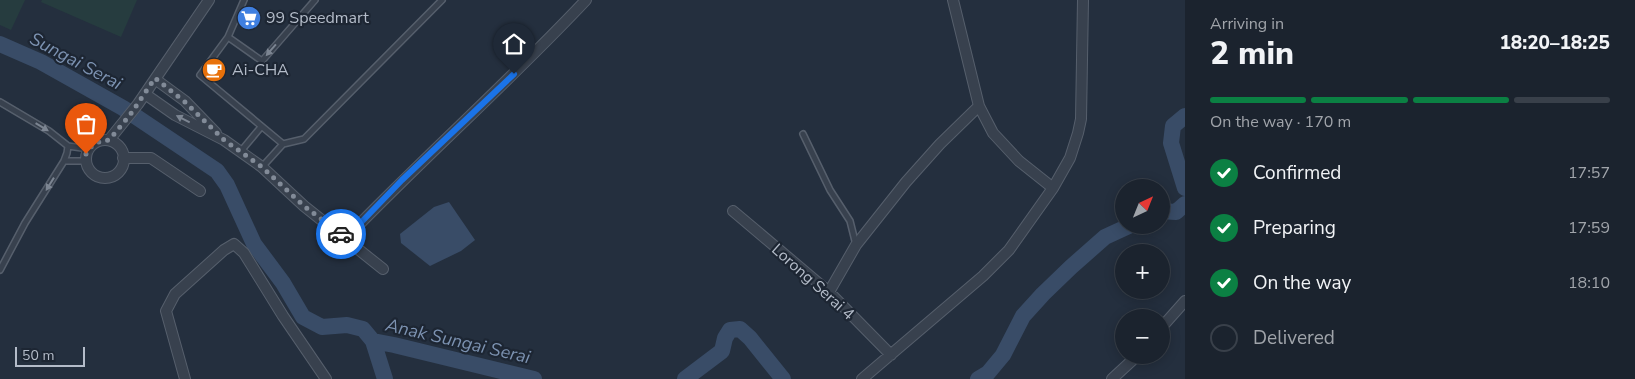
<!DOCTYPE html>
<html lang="en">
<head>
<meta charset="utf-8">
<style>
	:root { --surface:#1b232e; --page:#282f3a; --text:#f1f3f6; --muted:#a0a4aa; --line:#39404a; --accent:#0b8043 }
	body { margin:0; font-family:"Nunito Sans",sans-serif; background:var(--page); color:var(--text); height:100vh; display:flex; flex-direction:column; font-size:19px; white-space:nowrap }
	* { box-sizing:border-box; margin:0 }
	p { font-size:16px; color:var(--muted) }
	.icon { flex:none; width:28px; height:28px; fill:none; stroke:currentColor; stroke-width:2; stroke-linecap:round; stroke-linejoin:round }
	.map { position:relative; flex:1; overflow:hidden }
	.drawer { display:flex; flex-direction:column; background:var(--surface); width:450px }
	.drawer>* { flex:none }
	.needle { width:32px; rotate:43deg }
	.buttons { position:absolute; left:1115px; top:179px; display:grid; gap:10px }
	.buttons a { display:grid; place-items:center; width:55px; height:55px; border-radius:50%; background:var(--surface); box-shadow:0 2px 12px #0003,0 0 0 1px var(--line); font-size:25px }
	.scale { position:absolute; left:15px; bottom:12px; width:70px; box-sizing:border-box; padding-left:5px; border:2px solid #b4bcc9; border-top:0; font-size:14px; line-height:18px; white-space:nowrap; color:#b4bcc9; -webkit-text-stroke:4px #1d2633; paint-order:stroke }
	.pin { position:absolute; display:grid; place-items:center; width:42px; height:42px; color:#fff; margin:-51px -21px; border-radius:50% 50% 50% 0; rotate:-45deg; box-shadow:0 0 5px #0007 }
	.pin .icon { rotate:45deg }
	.courier { position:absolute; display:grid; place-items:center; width:50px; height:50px; margin:-25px; border:4px solid #1a73e8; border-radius:50%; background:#fff; color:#222; box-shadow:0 1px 6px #0007 }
	.headline em { font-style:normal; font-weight:800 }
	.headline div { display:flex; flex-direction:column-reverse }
	.headline { display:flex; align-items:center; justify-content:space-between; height:85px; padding:0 25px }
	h1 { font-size:32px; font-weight:800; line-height:38px }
	.bar { display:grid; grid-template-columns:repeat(4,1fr); gap:8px 5px; align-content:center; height:60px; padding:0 25px }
	.bar i { height:6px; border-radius:4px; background:var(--line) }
	.bar .current { background:var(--accent) }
	.bar p { grid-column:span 4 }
	ol { padding:0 25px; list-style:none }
	li { display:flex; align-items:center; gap:15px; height:55px }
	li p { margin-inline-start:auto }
	li .icon { padding:5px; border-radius:50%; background:var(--accent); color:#fff; stroke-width:4 }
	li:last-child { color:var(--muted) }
	li i { width:28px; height:28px; border:2px solid var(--line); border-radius:50% }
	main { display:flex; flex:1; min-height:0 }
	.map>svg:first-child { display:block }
	.green { fill:#263c3f }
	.water { fill:#394c67 }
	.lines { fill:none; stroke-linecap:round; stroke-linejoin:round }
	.river { stroke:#394c67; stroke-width:16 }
	.lane-casing { stroke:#565f6c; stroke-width:8 }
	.street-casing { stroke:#565f6c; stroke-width:12 }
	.lane { stroke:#38414e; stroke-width:5 }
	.street { stroke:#38414e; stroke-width:10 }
	.oneway { fill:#7c8592 }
	.done { stroke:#828b98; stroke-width:5; stroke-dasharray:0 9 }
	.route { stroke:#1a73e8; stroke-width:6 }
	.labels { text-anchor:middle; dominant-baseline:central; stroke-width:4.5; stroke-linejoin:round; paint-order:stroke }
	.poi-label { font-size:16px; fill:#b4bcc9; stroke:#1d2633; text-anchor:start }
	.street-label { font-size:16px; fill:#b4bcc9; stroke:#1d2633 }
	.water-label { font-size:18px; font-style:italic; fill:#7c92b1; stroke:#1d2633 }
</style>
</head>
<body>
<main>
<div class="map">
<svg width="1185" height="379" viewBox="0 0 1185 379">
	<rect width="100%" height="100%" fill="#242f3e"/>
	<path class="green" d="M0,0H25L11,30L0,25Z
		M42,0H137L121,37L41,2Z"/>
	<path class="water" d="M449,202L475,240L461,251L430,266L401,243L400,234L434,207Z"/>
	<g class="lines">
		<path class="river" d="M0,44L41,62L123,108L217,171L227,185L254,244L283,283L303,317L322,327L347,325L363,329L373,341L385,379
			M1185,116L1173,126L1171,143L1185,188
			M1161,211L1176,212L1185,204
			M373,341L394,345L534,379
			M685,379L722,351L725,338L730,330L740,329L750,338L783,379
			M978,379L988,373L1003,355L1023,316L1043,294L1071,267L1105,237L1131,225"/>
		<g class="lane-casing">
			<path id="lane" d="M244,0L228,37L200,75L283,144
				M228,37L262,61L315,0
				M0,102L49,131L68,146L89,149
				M803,134L830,190L850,221L856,245
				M241,151L261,127
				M64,161L67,153L68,146
				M262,167L283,144L304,139L442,0
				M0,270L25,223L64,161H86"/>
		</g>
		<g class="street-casing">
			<path id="street" d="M953,0L979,106L993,133L1019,161L1053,188
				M155,79L185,101L216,133
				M145,94L175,115L224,140L262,167L304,206L383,269
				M109,140L138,104L209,0
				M86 159a19 19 0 1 1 38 0a19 19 0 1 1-38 0Z
				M123,158H151L200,191
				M733,211L829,292L891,355
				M346,238C424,157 509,82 586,0
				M829,292L856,245L906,182L940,144L979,106
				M1161,328L1185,301
				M185,379L166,311L175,294L224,250L234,244L244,253L283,316L326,379
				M862,379L983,276L1009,250L1053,188L1070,158L1078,133L1081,119L1083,0
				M1112,379L1138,355"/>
		</g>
		<use href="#lane" class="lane"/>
		<use href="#street" class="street"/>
	</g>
	<defs><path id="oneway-solid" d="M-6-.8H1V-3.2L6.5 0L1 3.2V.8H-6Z" transform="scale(1.25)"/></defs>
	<g class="oneway">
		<use href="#oneway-solid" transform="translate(271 50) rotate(131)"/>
		<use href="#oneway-solid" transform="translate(183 119) rotate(-153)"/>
		<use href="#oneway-solid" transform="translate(42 127) rotate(31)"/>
		<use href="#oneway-solid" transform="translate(50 184) rotate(122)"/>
	</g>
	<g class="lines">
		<path class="done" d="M86,154C91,144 98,141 109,140L130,115L155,78L185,102L224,140L262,167L304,206L341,234"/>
		<path class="route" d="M341,234L346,238L402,180L514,74"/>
	</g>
	<defs>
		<g id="supermarket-disc" transform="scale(1.25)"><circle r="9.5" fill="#3f7fe0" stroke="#1d2633"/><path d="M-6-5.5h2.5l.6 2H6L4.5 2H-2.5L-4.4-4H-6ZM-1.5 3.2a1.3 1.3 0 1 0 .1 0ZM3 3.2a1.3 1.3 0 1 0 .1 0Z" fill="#fff"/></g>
		<g id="cafe-disc" transform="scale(1.25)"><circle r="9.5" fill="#e8710a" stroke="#1d2633"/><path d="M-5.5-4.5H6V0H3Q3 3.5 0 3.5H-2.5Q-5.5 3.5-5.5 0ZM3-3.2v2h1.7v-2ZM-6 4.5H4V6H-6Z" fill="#fff"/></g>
	</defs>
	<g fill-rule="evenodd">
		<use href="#supermarket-disc" x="249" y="18"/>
		<use href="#cafe-disc" x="214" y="70"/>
	</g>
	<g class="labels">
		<g class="poi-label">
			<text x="266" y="18">99 Speedmart</text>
			<text x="232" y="70">Ai-CHA</text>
		</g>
		<g class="street-label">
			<text transform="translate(813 282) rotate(42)">Lorong Serai 4</text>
		</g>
		<g class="water-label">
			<text transform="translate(76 61) rotate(28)">Sungai Serai</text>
			<text transform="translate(458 341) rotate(13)">Anak Sungai Serai</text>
		</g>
	</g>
</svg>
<div class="buttons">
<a><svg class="needle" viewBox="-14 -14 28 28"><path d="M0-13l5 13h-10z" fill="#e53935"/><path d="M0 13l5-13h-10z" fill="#a0a4aa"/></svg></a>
<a>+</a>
<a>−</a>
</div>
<div class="scale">50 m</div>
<div class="pin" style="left:86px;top:154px;background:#ea580c"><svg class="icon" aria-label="bag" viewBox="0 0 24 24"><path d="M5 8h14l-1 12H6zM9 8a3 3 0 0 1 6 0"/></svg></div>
<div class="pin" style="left:514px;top:74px;background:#1f2937"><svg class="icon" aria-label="home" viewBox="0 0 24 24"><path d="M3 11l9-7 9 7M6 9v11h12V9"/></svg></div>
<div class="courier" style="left:341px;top:234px"><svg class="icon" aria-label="car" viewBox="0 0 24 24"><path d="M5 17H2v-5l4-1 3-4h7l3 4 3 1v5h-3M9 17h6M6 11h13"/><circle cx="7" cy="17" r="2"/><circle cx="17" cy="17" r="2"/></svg></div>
</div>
<section class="drawer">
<div class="headline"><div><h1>2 min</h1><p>Arriving in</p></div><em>18:20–18:25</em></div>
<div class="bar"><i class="current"></i><i class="current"></i><i class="current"></i><i></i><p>On the way · 170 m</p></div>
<ol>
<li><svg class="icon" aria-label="check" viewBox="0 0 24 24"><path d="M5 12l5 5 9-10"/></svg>Confirmed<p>17:57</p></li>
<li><svg class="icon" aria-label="check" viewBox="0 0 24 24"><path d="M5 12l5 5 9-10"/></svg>Preparing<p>17:59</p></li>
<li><svg class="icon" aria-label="check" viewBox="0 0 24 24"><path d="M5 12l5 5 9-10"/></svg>On the way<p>18:10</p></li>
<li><i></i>Delivered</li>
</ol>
</section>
</main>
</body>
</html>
